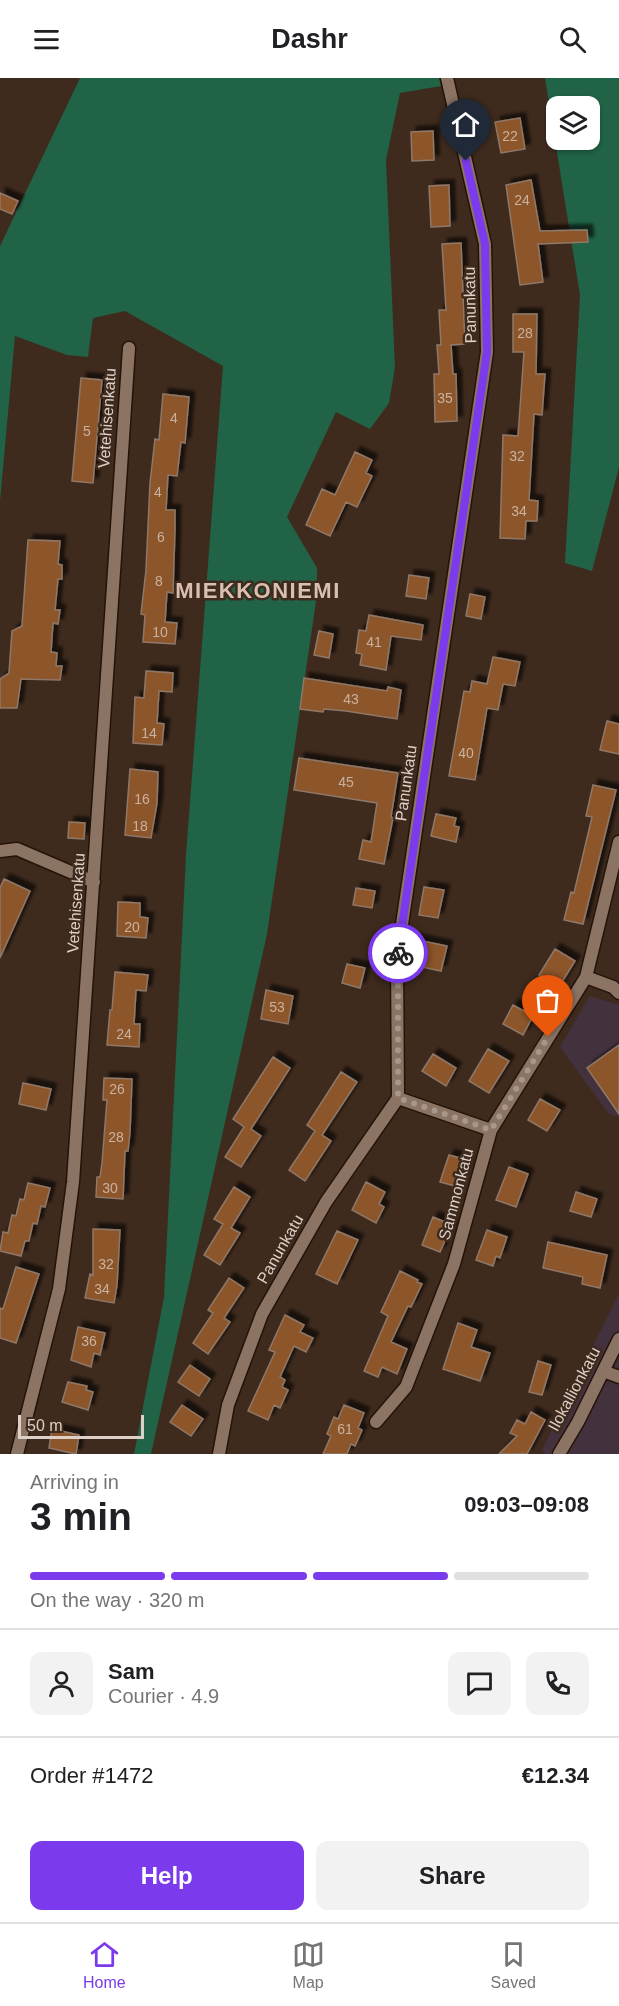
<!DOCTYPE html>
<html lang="en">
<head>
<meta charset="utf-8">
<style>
	:root { --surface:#fff; --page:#f2f2f2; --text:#202124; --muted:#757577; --line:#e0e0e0; --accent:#7c3aed }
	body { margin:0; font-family:Helvetica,sans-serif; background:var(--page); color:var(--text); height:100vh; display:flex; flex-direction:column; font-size:22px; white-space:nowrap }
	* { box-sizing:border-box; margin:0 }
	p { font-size:20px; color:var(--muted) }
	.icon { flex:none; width:33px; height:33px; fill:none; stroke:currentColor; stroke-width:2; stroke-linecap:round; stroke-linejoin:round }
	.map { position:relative; height:1376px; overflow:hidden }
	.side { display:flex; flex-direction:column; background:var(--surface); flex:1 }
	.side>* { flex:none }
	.fabs { position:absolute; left:546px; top:18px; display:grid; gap:12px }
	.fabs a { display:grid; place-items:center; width:54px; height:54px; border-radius:12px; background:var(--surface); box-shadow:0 2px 4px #0004; font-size:30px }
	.scale { position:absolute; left:18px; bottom:15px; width:126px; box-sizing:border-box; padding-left:6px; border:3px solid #ddd0c8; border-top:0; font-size:16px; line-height:21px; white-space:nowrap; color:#ddd0c8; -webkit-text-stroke:4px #3f2b1e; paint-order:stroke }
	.pin { position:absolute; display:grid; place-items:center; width:51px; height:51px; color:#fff; margin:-62px -26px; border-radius:50% 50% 50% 0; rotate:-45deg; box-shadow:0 0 6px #0007 }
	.pin .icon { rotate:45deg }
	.courier { position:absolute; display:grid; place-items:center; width:60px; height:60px; margin:-30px; border:4px solid #7c3aed; border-radius:50%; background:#fff; color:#222; box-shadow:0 2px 8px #0007 }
	.head em { font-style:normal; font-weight:800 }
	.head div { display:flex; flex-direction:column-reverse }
	.head { display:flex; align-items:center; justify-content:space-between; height:102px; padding:0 30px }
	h1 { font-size:39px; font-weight:800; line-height:45px }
	.bar { display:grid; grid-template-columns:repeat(4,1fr); gap:9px 6px; align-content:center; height:72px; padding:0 30px }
	.bar i { height:8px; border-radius:4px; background:var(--line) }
	.bar .selected { background:var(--accent) }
	.bar p { grid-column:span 4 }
	.line { display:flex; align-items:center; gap:15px; padding:0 30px; border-top:2px solid var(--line) }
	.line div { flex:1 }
	.round { display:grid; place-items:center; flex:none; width:63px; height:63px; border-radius:12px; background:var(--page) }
	.cta { display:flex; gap:12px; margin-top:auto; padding:12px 30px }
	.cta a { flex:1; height:69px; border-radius:12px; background:var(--accent); color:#fff; font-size:24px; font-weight:800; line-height:69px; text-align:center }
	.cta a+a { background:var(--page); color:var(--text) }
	header { display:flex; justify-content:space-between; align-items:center; height:78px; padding:0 30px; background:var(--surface); font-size:27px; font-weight:800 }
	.menu { display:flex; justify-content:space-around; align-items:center; height:84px; border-top:2px solid var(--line); background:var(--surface); font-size:16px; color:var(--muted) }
	.menu a { display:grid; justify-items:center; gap:3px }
	.menu .selected { color:var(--accent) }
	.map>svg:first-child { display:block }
	.commercial { fill:#43323d }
	.green { fill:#206346; fill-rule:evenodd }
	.building { fill:#8d552a; stroke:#8f7868; stroke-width:1.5; filter:url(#shadow) }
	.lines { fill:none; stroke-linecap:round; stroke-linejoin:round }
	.minor-casing { stroke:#251307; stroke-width:15 }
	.minor { stroke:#8b7464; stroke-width:12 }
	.done { stroke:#a6968c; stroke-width:6; stroke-dasharray:0 10.8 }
	.route { stroke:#7c3aed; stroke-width:8 }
	.labels { text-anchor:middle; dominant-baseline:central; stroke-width:5; stroke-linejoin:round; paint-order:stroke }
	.number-label { font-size:14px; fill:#c9b1a0 }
	.street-label { font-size:16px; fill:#ddd0c8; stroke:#3f2b1e }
	.district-label { font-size:22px; font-weight:bold; letter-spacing:1.5px; fill:#d9bfaf; stroke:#3f2b1e }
</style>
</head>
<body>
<header><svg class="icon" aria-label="menu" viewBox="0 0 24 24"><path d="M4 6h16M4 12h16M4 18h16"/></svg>Dashr<svg class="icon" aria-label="search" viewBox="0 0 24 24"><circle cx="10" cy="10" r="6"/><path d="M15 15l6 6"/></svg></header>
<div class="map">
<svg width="619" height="1376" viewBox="0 0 619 1376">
	<defs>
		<filter id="shadow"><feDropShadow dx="5.5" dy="-5.5" stdDeviation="1.5" flood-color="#0009"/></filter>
	</defs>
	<rect width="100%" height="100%" fill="#3f2b1e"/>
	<path class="commercial" d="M590,918L619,927V1039L609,1036L560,969Z
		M619,1215V1376H545L542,1372Z"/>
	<path class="green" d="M80,0H439L441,8L400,15L386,82L395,289L389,325L370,351L336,334L287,439L317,490V517L267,856L151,1376H134L164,1219L186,777L223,288L125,233L93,240L88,279L67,277L15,258L0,423V168Z
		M545,0H619V389L592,493L565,485L580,217ZM556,28H590V62H556Z"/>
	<path class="building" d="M520,40L525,71L501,75L495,44Z
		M433,53L434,82L412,83L411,54Z
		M531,102L540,153L587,152L588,164L538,166L543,204L520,207L506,107Z
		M449,107L450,148L431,149L429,108Z
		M0,115L18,123L12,136L0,131Z
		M461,165L465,266L451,267L453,296H456L457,343L435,344L434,296H439L437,267H441L439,232H446L442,166Z
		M513,236H537L536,296H545L542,337L534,336L529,422L538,423L537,443H526L525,461L500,460L503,357L518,358L524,274H513Z
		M81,300L102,302L93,405L72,403Z
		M163,316L189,319L185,365L181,364L177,398L168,397L166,432H175V450L173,515L167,514L165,544L177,545L175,566L143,564L145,537L141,536L146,492L150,405L155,361L159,362Z
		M355,374L372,382L366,395L372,398L357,429L346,424L330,458L306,447L322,411L335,417Z
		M28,462L60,463L58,486L62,487V501H58L55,532H60L58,546L53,545L51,574L57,575L56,588H62L60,602L21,601L17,630H0V601L9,595L12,553L22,548Z
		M409,497L429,500L426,521L406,518Z
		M470,516L485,519L481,541L466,538Z
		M369,537L423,547L421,562L391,558L386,592L360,587L362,576L356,575L359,552L366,553Z
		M319,553L333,556L329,580L314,577Z
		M493,579L520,584L515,608L503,606L498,632L487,630L475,702L449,698L464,613L470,614L472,603L487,606Z
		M146,593L173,595L172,614L159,613L157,645L164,646L162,667L133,665L135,619L144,620Z
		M304,600L387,613L388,609L401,612L397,641L346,633L324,631L323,634L300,631Z
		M607,643L619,646V676L600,672Z
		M299,680L398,695L391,739L393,740L384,786L359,781L363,762L371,764L377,725L294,712Z
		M130,691L158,694L157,725L151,760L125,757Z
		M593,707L616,712L583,846L564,842L571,814L574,815L592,739L586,738Z
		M436,736L456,740L454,748L459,749L456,764L431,758Z
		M69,744L85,745L84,761L68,760Z
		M4,801L30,813L0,880V810Z
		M424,809L444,812L438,840L419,837Z
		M356,810L375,813L372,830L353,827Z
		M118,824L140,825V839L148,840L146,860L117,858Z
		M413,861L447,868L441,893L408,886Z
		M555,871L575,883L559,909L539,897Z
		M347,886L365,890L360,910L342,905Z
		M115,894L148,897L146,913L136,912L134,946H140L139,969L107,967L110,932H112Z
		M266,912L293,918L288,946L261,941Z
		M513,927L533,938L523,957L503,946Z
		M619,967V1036L587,990Z
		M488,971L509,983L489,1015L469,1003Z
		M433,976L456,990L446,1008L422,993Z
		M273,979L290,990L251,1051L261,1058L241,1089L225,1079L244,1049L233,1041Z
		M341,994L357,1004L322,1057L331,1063L305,1103L289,1092L315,1053L307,1047Z
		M104,1000L132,1001L130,1054L128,1073H125L123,1121L96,1119L97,1099H100L102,1085L107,1022H103Z
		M23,1005L51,1011L46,1032L19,1026Z
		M540,1021L560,1032L547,1053L528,1042Z
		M449,1077L468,1082L459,1109L440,1104Z
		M509,1089L528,1096L516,1129L496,1122Z
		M366,1104L385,1114L379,1126L384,1129L376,1145L352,1132Z
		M28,1105L50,1110L45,1129L41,1128L37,1146L33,1145L29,1163H25L21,1178L0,1173L3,1154L8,1155L12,1137L16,1138L20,1121L24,1122Z
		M234,1109L250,1119L231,1150L240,1155L220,1187L204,1177L223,1146L214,1141Z
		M576,1114L597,1121L591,1139L570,1133Z
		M433,1139L452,1147L440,1174L422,1167Z
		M93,1151L120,1152L117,1207L114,1225L85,1220L90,1196L93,1197Z
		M487,1152L507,1159L500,1180L496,1178L493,1188L476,1182Z
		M337,1153L358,1162L337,1206L316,1196Z
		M548,1164L607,1177L600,1210L582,1206L583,1199L543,1190Z
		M16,1189L39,1196L16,1265L0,1260V1230L3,1231Z
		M400,1193L418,1202L417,1204L422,1206L411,1229L408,1228L391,1264L407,1271L397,1296L382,1289L378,1299L364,1293L388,1238L381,1234Z
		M229,1200L244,1210L224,1240L230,1244L208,1276L193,1265L213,1235L208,1232Z
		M285,1237L304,1247L300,1254L313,1260L306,1274L294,1268L280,1299L285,1302L282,1309L288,1312L280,1330L274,1327L268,1342L248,1333L275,1274L269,1272Z
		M458,1245L477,1252L471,1269L490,1275L480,1303L443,1291Z
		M78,1249L105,1255L100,1277L94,1275L91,1289L71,1282Z
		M538,1283L551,1287L542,1317L529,1314Z
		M190,1287L210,1301L199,1318L178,1304Z
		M68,1304L87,1308L86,1312L93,1314L88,1332L62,1324Z
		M182,1327L203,1341L191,1358L170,1344Z
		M344,1327L364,1335L358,1350L362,1352L355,1368L351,1366L347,1376H323L331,1358L327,1356L334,1339L338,1341Z
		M531,1334L545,1342L527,1376H499L517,1358L510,1355L517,1342L525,1346Z
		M52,1351L79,1357L76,1376L49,1370Z"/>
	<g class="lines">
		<g class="minor-casing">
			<path id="minor" d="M0,773L17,771L94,804
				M586,899L613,909L619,915
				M398,1020L491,1052
				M603,1293L619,1299
				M376,1344L406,1309L454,1186L491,1052L586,899L619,764
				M17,1376L59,1211L73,1104L129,270
				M219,1376L228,1327L262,1236L326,1124L398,1020L397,880L487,274L485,166L447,0
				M559,1376L578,1344L619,1261"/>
		</g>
		<use href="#minor" class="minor"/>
	</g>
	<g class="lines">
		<path class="done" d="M398,875V1020L491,1052L548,959"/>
		<path class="route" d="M398,875L487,274L485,166L466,83"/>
	</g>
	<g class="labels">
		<g class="number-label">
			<text x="510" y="58">22</text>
			<text x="522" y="122">24</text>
			<text x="525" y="255">28</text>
			<text x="445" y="320">35</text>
			<text x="174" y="340">4</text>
			<text x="87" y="353">5</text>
			<text x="517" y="378">32</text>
			<text x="158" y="414">4</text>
			<text x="519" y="433">34</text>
			<text x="161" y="459">6</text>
			<text x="159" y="503">8</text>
			<text x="160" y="554">10</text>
			<text x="374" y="564">41</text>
			<text x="351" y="621">43</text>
			<text x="149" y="655">14</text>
			<text x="466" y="675">40</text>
			<text x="346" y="704">45</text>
			<text x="142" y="721">16</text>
			<text x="140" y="748">18</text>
			<text x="132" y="849">20</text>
			<text x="277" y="929">53</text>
			<text x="124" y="956">24</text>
			<text x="117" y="1011">26</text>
			<text x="116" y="1059">28</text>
			<text x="110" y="1110">30</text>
			<text x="106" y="1186">32</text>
			<text x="102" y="1211">34</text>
			<text x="89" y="1263">36</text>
			<text x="345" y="1351">61</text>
		</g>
		<g class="street-label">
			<text transform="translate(470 227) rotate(-91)">Panunkatu</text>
			<text transform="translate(107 340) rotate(-86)">Vetehisenkatu</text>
			<text transform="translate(406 705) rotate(-82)">Panunkatu</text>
			<text transform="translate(76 825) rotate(-86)">Vetehisenkatu</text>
			<text transform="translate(456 1116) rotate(-75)">Sammonkatu</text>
			<text transform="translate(280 1171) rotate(-60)">Panunkatu</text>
			<text transform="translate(574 1311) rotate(-62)">Ilokallionkatu</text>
		</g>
		<g class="district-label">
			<text x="258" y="512">MIEKKONIEMI</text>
		</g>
	</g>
</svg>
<div class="fabs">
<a><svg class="icon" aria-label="layers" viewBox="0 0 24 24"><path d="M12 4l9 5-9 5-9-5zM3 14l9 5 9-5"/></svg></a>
</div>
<div class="scale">50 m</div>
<div class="pin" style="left:548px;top:959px;background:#ea580c"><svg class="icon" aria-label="bag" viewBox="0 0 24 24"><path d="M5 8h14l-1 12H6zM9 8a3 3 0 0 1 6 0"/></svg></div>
<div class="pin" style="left:466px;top:83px;background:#1f2937"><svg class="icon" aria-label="home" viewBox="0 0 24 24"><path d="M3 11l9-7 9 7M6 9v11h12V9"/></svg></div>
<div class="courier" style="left:398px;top:875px"><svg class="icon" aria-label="bike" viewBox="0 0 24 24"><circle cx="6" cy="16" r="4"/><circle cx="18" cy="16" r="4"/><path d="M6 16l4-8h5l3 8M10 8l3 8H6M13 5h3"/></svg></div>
</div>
<section class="side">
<div class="head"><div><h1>3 min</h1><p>Arriving in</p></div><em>09:03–09:08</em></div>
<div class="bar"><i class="selected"></i><i class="selected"></i><i class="selected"></i><i></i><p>On the way · 320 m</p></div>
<div class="line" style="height:108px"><a class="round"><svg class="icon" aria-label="person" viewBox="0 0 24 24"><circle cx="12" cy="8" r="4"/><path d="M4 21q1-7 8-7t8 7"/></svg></a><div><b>Sam</b><p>Courier · 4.9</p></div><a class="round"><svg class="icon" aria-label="chat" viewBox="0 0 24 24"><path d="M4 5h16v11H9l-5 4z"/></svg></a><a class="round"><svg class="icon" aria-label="phone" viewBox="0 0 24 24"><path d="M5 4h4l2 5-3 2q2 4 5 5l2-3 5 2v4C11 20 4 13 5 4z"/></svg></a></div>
<div class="line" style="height:78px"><div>Order #1472</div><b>€12.34</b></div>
<div class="cta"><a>Help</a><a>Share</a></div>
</section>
<nav class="menu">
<a class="selected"><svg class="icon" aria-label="home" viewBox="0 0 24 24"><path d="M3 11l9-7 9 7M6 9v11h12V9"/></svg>Home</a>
<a><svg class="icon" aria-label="map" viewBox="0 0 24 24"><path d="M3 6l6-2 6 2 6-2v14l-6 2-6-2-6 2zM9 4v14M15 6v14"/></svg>Map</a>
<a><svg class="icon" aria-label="saved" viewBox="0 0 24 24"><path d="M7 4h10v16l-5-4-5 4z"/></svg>Saved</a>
</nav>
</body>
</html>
